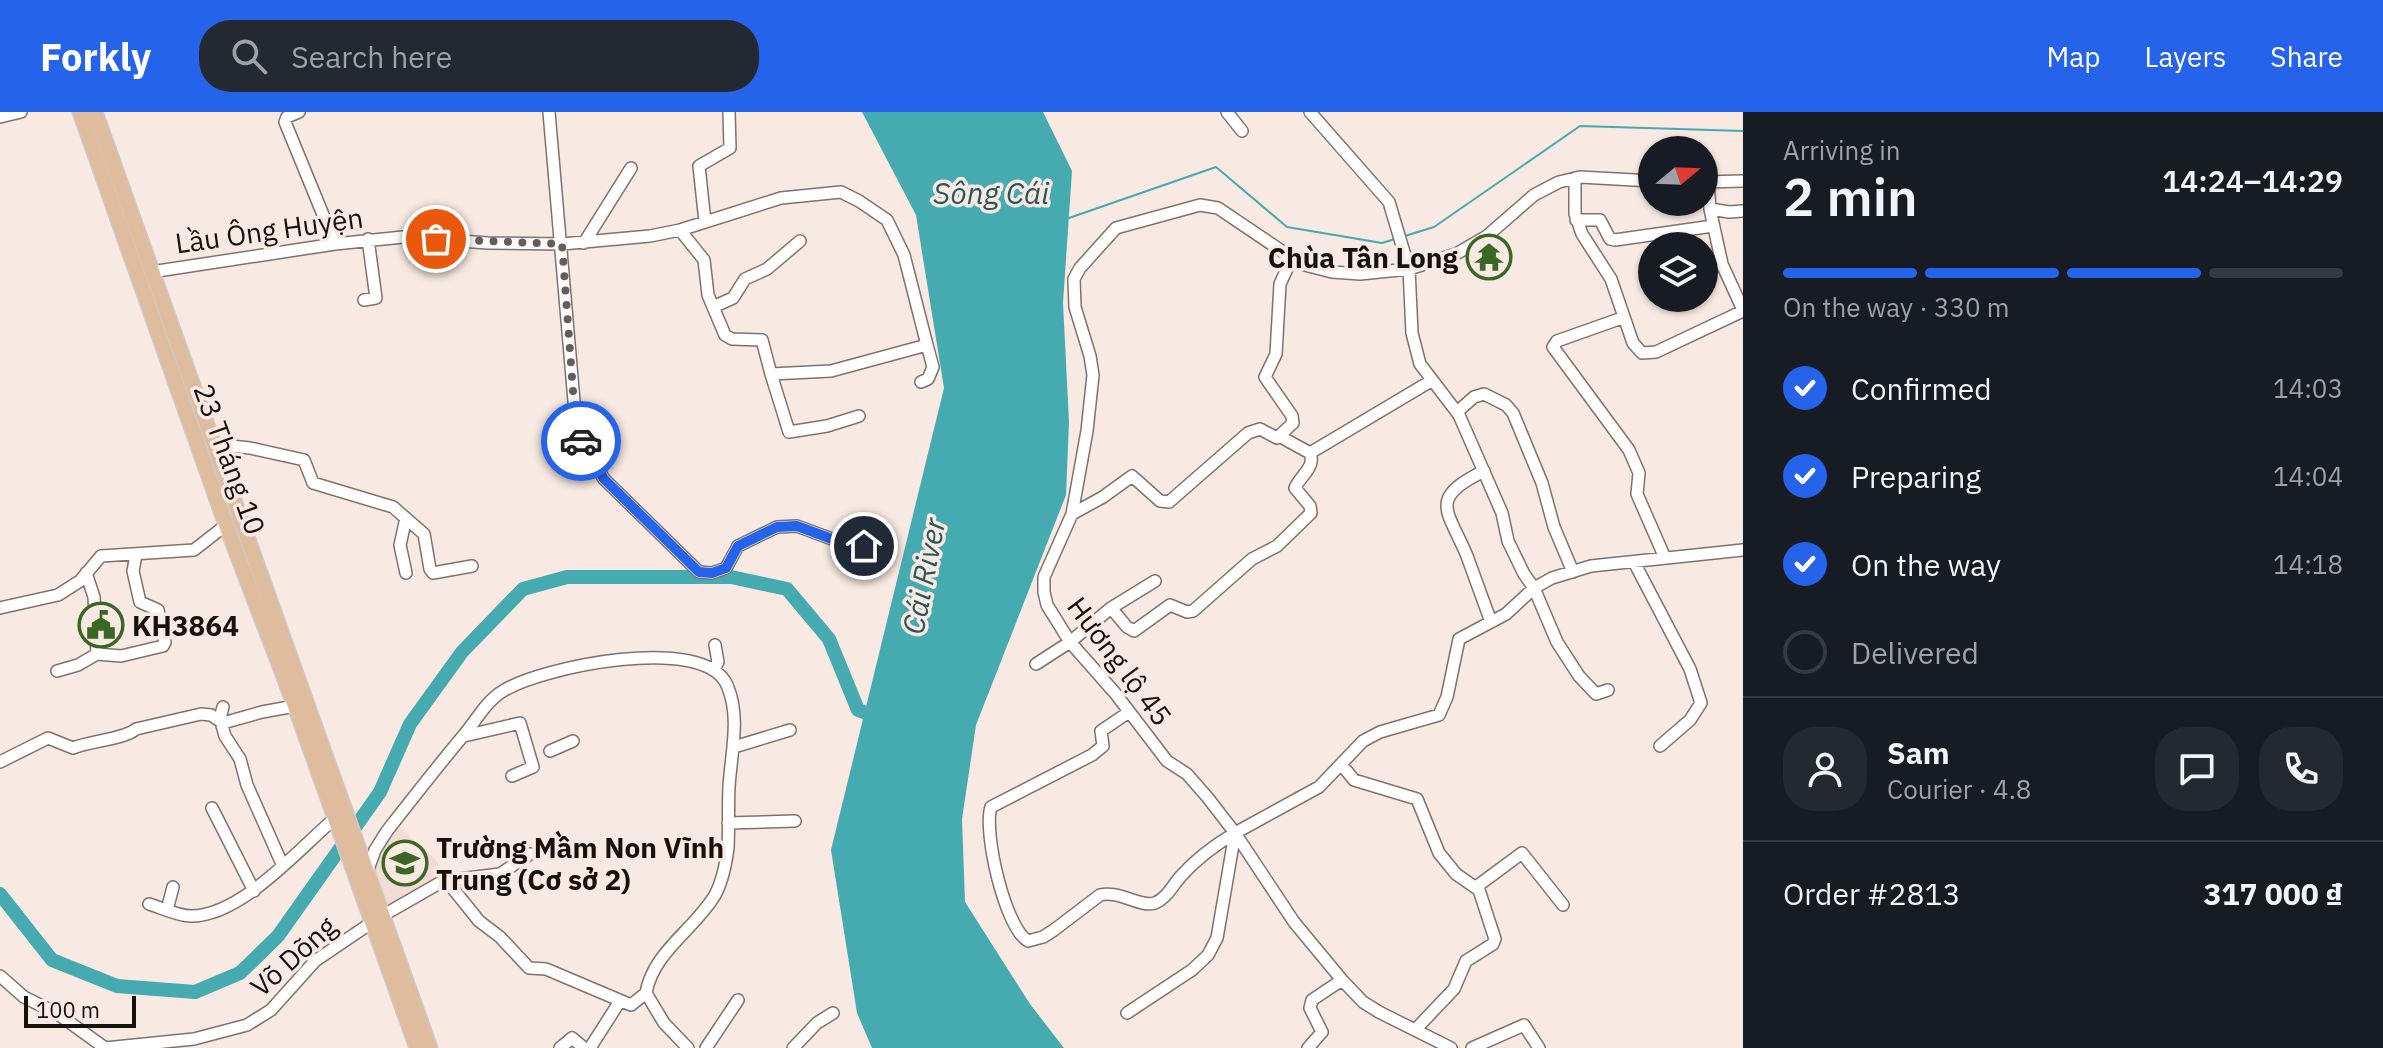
<!DOCTYPE html>
<html lang="en">
<head>
<meta charset="utf-8">
<style>
	:root { --surface:#171b24; --page:#242831; --text:#f1f3f6; --muted:#9ea1a6; --line:#363941; --accent:#2563eb }
	body { margin:0; font-family:"IBM Plex Sans",sans-serif; background:var(--page); color:var(--text); height:100vh; display:flex; flex-direction:column; font-size:30px; white-space:nowrap }
	* { box-sizing:border-box; margin:0 }
	p { font-size:26px; color:var(--muted) }
	.icon { flex:none; width:44px; height:44px; fill:none; stroke:currentColor; stroke-width:2; stroke-linecap:round; stroke-linejoin:round }
	.map { position:relative; flex:1; overflow:hidden }
	.drawer { display:flex; flex-direction:column; background:var(--surface); width:640px }
	.drawer>* { flex:none }
	.needle { width:52px; rotate:71deg }
	.tools { position:absolute; left:1638px; top:24px; display:grid; gap:16px }
	.tools a { display:grid; place-items:center; width:80px; height:80px; border-radius:50%; background:var(--surface); box-shadow:0 2px 6px #0004; font-size:40px }
	.scale { position:absolute; left:24px; bottom:20px; width:112px; box-sizing:border-box; padding-left:8px; border:4px solid #171210; border-top:0; font-size:22px; line-height:28px; white-space:nowrap; color:#171210; -webkit-text-stroke:6px #f8e9e2; paint-order:stroke }
	.pin { position:absolute; display:grid; place-items:center; width:68px; height:68px; color:#fff; margin:-34px; border:4px solid #fff; border-radius:50%; box-shadow:0 2px 8px #0007 }
	.courier { position:absolute; display:grid; place-items:center; width:80px; height:80px; margin:-40px; border:6px solid #2563eb; border-radius:50%; background:#fff; color:#222; box-shadow:0 2px 10px #0007 }
	.overview em { font-style:normal; font-weight:600 }
	.overview div { display:flex; flex-direction:column-reverse }
	.overview { display:flex; align-items:center; justify-content:space-between; height:136px; padding:0 40px }
	h1 { font-size:52px; font-weight:600; line-height:60px }
	.bar { display:grid; grid-template-columns:repeat(4,1fr); gap:12px 8px; align-content:center; height:96px; padding:0 40px }
	.bar i { height:10px; border-radius:6px; background:var(--line) }
	.bar .selected { background:var(--accent) }
	.bar p { grid-column:span 4 }
	.line { display:flex; align-items:center; gap:20px; padding:0 40px; border-top:2px solid var(--line) }
	.line div { flex:1 }
	.round { display:grid; place-items:center; flex:none; width:84px; height:84px; border-radius:32px; background:var(--page) }
	ol { padding:0 40px; list-style:none }
	li { display:flex; align-items:center; gap:24px; height:88px }
	li p { margin-inline-start:auto }
	li .icon { padding:8px; border-radius:50%; background:var(--accent); color:#fff; stroke-width:4 }
	li:last-child { color:var(--muted) }
	li i { width:44px; height:44px; border:4px solid var(--line); border-radius:50% }
	header { display:flex; align-items:center; gap:48px; box-sizing:border-box; height:112px; padding:0 40px; background:var(--accent); color:#fff }
	header strong { font-size:38px }
	nav { display:flex; gap:44px; margin-inline-start:auto; font-size:28px }
	.search { width:560px; height:72px; background:var(--page); display:flex; align-items:center; gap:20px; box-sizing:border-box; padding:0 28px; border-radius:32px; color:var(--muted); font-size:30px }
	main { display:flex; flex:1; min-height:0 }
	.map>svg:first-child { display:block }
	.built { fill:#f3dcd3 }
	.water { fill:#45abb0 }
	.lines { fill:none; stroke-linecap:round; stroke-linejoin:round }
	.stream { stroke:#45abb0; stroke-width:2 }
	.river { stroke:#45abb0; stroke-width:14 }
	.minor-casing { stroke:#7f726d; stroke-width:14 }
	.major-casing { stroke:#cccbca; stroke-width:17 }
	.minor { stroke:#fff; stroke-width:11 }
	.major { stroke:#dfbc9e; stroke-width:14 }
	.done { stroke:#665d5a; stroke-width:8; stroke-dasharray:0 14.4 }
	.route { stroke:#2563eb; stroke-width:10 }
	.labels { text-anchor:middle; dominant-baseline:central; stroke-width:7; stroke-linejoin:round; paint-order:stroke }
	.street-label { font-size:28px; fill:#171210; stroke:#f8e9e2 }
	.poi-label { font-size:28px; font-weight:bold; fill:#171210; stroke:#f8e9e2; text-anchor:start }
	.water-label { font-size:30px; font-style:italic; fill:#2b585a; stroke:#f8e9e2 }
</style>
</head>
<body>
<header>
<strong>Forkly</strong>
<div class="search"><svg class="icon" aria-label="search" viewBox="0 0 24 24"><circle cx="10" cy="10" r="6"/><path d="M15 15l6 6"/></svg>Search here</div>
<nav><a>Map</a><a>Layers</a><a>Share</a></nav>
</header>
<main>
<div class="map">
<svg width="1743" height="936" viewBox="0 0 1743 936">
	<rect width="100%" height="100%" fill="#f8e9e2"/>
	<path class="built" d="M397,713L434,746L447,765L394,794H388L372,755L377,738Z"/>
	<path class="water" d="M862,0H1043L1072,59L1063,191L1069,310L1066,383L976,613L962,707L965,790L1030,892L1064,936H872L857,901L831,738L944,276L916,103Z"/>
	<g class="lines">
		<path class="stream" d="M1069,106L1216,55L1287,115L1382,131L1395,127
			M1405,124L1434,115L1580,14L1743,19"/>
		<path class="river" d="M0,782L52,848L117,874L195,880L240,861L278,824L380,680L410,612L462,540L523,477L567,465H731L787,477L829,527L858,598L883,607"/>
		<g class="minor-casing">
			<path id="minor" d="M299,0L287,5L285,10L335,132
				M549,0L576,312L582,332L604,367L699,460L712,461L726,456L738,434L777,415L797,414L856,436L864,434
				M1227,0L1242,19
				M1310,0L1389,90L1409,157L1412,221L1420,252L1459,303L1502,401L1508,429L1524,462L1534,476L1557,530L1579,564L1596,582L1608,578
				M0,5L21,0
				M1575,66V102L1582,122L1611,167L1633,231L1642,241L1656,240L1743,199
				M1704,70L1743,69
				M1708,70L1710,97L1729,100L1743,99
				M1710,97L1722,152L1743,198
				M1576,108H1600L1610,127L1615,128L1713,114
				M705,110L699,54L730,36L729,0
				M584,131L631,56
				M151,160L335,132L403,125L488,131L562,132L650,124L680,118L781,86L841,80L859,89L887,108L904,143L927,233L831,259L771,262L762,228L732,227L725,223L708,183L704,148L680,118
				M364,188L376,186L368,127
				M713,195L733,186L745,167L767,157L800,129
				M1622,206L1557,229L1553,235L1629,338L1639,361L1637,382L1665,446
				M771,262L789,320L827,314L859,304
				M921,270L928,267L933,255L927,233
				M1457,300L1474,285L1484,282L1506,293L1513,301L1542,371L1554,415L1573,460
				M1281,325L1310,341
				M212,332L250,336L304,348L313,371L393,395L424,422L430,457L433,461L472,454
				M1484,359C1427,387 1448,398 1467,444C1475,466 1483,488 1491,510
				M1072,402L1103,385L1132,364L1160,389L1169,390L1248,321L1260,317L1277,326L1293,311L1292,304L1265,265L1276,242L1280,172L1291,148
				M1634,450L1690,557L1701,591L1690,608L1660,634
				M86,461L94,485L97,542L121,544L163,534L165,530L158,498L140,490L133,459L136,443
				M406,461L400,433L406,406
				M0,496L58,483L80,469L101,444L194,438L226,413
				M1111,496L1155,469
				M1036,552L1070,530L1111,496L1127,515L1134,519L1170,493L1187,500L1193,499L1252,447L1277,434L1311,401L1310,394L1295,376C1300,364 1316,355 1310,341L1431,269
				M714,557L718,550L715,533
				M57,559L78,553L97,542
				M223,595L220,606L225,624L240,647L247,673L282,752
				M1129,600L1101,619L1103,634L1092,643L991,695C983,720 1005,816 1028,829L1043,825L1054,818L1100,783C1119,778 1141,796 1155,791C1167,786 1172,774 1181,764C1196,747 1215,733 1235,721
				M464,624L520,611L533,655L512,664
				M734,635L790,618
				M550,639L573,629
				M0,650L48,626L73,636C90,629 125,627 136,617L201,602L211,603L223,611L262,600L295,594
				M1341,652L1354,668L1417,687L1439,741L1456,762L1479,778L1495,827L1493,832L1466,849L1454,877L1415,918
				M212,696L254,779
				M728,711L795,709
				M367,760L375,738L387,719C412,687 437,655 463,624C476,609 486,589 503,579C541,555 704,521 727,573C741,605 731,641 729,675C728,695 729,716 728,736C726,751 722,770 715,783C695,817 653,840 646,881L664,911L688,936
				M446,768L479,809L500,825L529,856L546,857L631,893L646,881
				M1476,775L1522,741L1563,793
				M149,792C162,796 178,804 191,804C241,804 298,738 334,707
				M167,798L173,775
				M382,804L443,769L500,762L530,742
				M0,864L24,885L58,902L105,936
				M1127,901L1192,858L1208,843L1217,826L1235,721L1319,675L1363,629L1380,620L1439,603L1447,585L1459,527L1506,502L1534,476L1552,466L1591,454L1743,438
				M105,936L194,927L247,913L271,898L315,849L371,811
				M560,936L572,926L584,936
				M590,936L620,889
				M706,936L738,888
				M793,936L817,911L833,901
				M1308,936L1322,920L1310,896L1312,888L1342,868
				M1451,936L1379,900L1363,890L1342,868L1294,810L1235,721L1208,686L1187,662L1167,649L1115,581L1070,530L1047,493L1044,480V465L1072,402L1087,319L1093,263L1090,244L1075,195L1074,167L1080,156L1116,116L1200,93L1218,96L1301,152L1332,160L1360,162L1409,157L1456,142L1487,124L1534,83L1559,70L1580,65L1652,69
				M1472,936L1524,913L1539,936"/>
		</g>
		<g class="major-casing">
			<path id="major" d="M80,0L226,413L295,594L417,936
				M95,0L430,936"/>
		</g>
		<use href="#minor" class="minor"/>
		<use href="#major" class="major"/>
	</g>
	<g class="lines">
		<path class="done" d="M436,127L562,132L573,279L581,329"/>
		<path class="route" d="M581,329L604,367L699,460L712,461L726,456L738,434L777,415L797,414L856,436L864,434"/>
	</g>
	<defs>
		<g id="temple-ring" transform="scale(2.3)"><circle r="9.5" fill="#f8e9e2" stroke="#3a6726" stroke-width="1.5"/><path d="M0-6L5-2H3V0L6.5 2.5H4V6H1.5V3h-3V6H-4V2.5H-6.5L-3 0V-2H-5Z" fill="#3a6726"/></g>
		<g id="civic-ring" transform="scale(2.3)"><circle r="9.5" fill="#f8e9e2" stroke="#3a6726" stroke-width="1.5"/><path d="M-.6-6.5H3V-4.5H.6V-3L4-1V1h2V6H-6V1h2V-1L-.6-3ZM-1.2 2.5V6h2.4V2.5Z" fill="#3a6726"/></g>
		<g id="school-ring" transform="scale(2.3)"><circle r="9.5" fill="#f8e9e2" stroke="#3a6726" stroke-width="1.5"/><path d="M0-5L7-2L0 1L-7-2ZM-4 1L0 2.5L4 1V4Q0 6-4 4Z" fill="#3a6726"/></g>
	</defs>
	<g fill-rule="evenodd">
		<use href="#temple-ring" x="1489" y="145"/>
		<use href="#civic-ring" x="101" y="513"/>
		<use href="#school-ring" x="405" y="751"/>
	</g>
	<g class="labels">
		<g class="street-label">
			<text transform="translate(269 118) rotate(-8)">Lầu Ông Huyện</text>
			<text transform="translate(230 347) rotate(70)">23 Tháng 10</text>
			<text transform="translate(1120 549) rotate(53)">Hương lộ 45</text>
			<text transform="translate(293 844) rotate(-42)">Võ Dõng</text>
		</g>
		<g class="poi-label">
			<text x="1458" y="145" text-anchor="end">Chùa Tân Long</text>
			<text x="132" y="513">KH3864</text>
			<text x="436" y="735">Trường Mầm Non Vĩnh<tspan x="436" dy="32">Trung (Cơ sở 2)</tspan></text>
		</g>
		<g class="water-label">
			<text x="991" y="80">Sông Cái</text>
			<text transform="translate(923 464) rotate(-79)">Cái River</text>
		</g>
	</g>
</svg>
<div class="tools">
<a><svg class="needle" viewBox="-14 -14 28 28"><path d="M0-13l5 13h-10z" fill="#e53935"/><path d="M0 13l5-13h-10z" fill="#9ea1a6"/></svg></a>
<a><svg class="icon" aria-label="layers" viewBox="0 0 24 24"><path d="M12 4l9 5-9 5-9-5zM3 14l9 5 9-5"/></svg></a>
</div>
<div class="scale">100 m</div>
<div class="pin" style="left:436px;top:127px;background:#ea580c"><svg class="icon" aria-label="bag" viewBox="0 0 24 24"><path d="M5 8h14l-1 12H6zM9 8a3 3 0 0 1 6 0"/></svg></div>
<div class="pin" style="left:864px;top:434px;background:#1f2937"><svg class="icon" aria-label="home" viewBox="0 0 24 24"><path d="M3 11l9-7 9 7M6 9v11h12V9"/></svg></div>
<div class="courier" style="left:581px;top:329px"><svg class="icon" aria-label="car" viewBox="0 0 24 24"><path d="M5 17H2v-5l4-1 3-4h7l3 4 3 1v5h-3M9 17h6M6 11h13"/><circle cx="7" cy="17" r="2"/><circle cx="17" cy="17" r="2"/></svg></div>
</div>
<section class="drawer">
<div class="overview"><div><h1>2 min</h1><p>Arriving in</p></div><em>14:24–14:29</em></div>
<div class="bar"><i class="selected"></i><i class="selected"></i><i class="selected"></i><i></i><p>On the way · 330 m</p></div>
<ol>
<li><svg class="icon" aria-label="check" viewBox="0 0 24 24"><path d="M5 12l5 5 9-10"/></svg>Confirmed<p>14:03</p></li>
<li><svg class="icon" aria-label="check" viewBox="0 0 24 24"><path d="M5 12l5 5 9-10"/></svg>Preparing<p>14:04</p></li>
<li><svg class="icon" aria-label="check" viewBox="0 0 24 24"><path d="M5 12l5 5 9-10"/></svg>On the way<p>14:18</p></li>
<li><i></i>Delivered</li>
</ol>
<div class="line" style="height:144px"><a class="round"><svg class="icon" aria-label="person" viewBox="0 0 24 24"><circle cx="12" cy="8" r="4"/><path d="M4 21q1-7 8-7t8 7"/></svg></a><div><b>Sam</b><p>Courier · 4.8</p></div><a class="round"><svg class="icon" aria-label="chat" viewBox="0 0 24 24"><path d="M4 5h16v11H9l-5 4z"/></svg></a><a class="round"><svg class="icon" aria-label="phone" viewBox="0 0 24 24"><path d="M5 4h4l2 5-3 2q2 4 5 5l2-3 5 2v4C11 20 4 13 5 4z"/></svg></a></div>
<div class="line" style="height:104px"><div>Order #2813</div><b>317 000 ₫</b></div>
</section>
</main>
</body>
</html>
